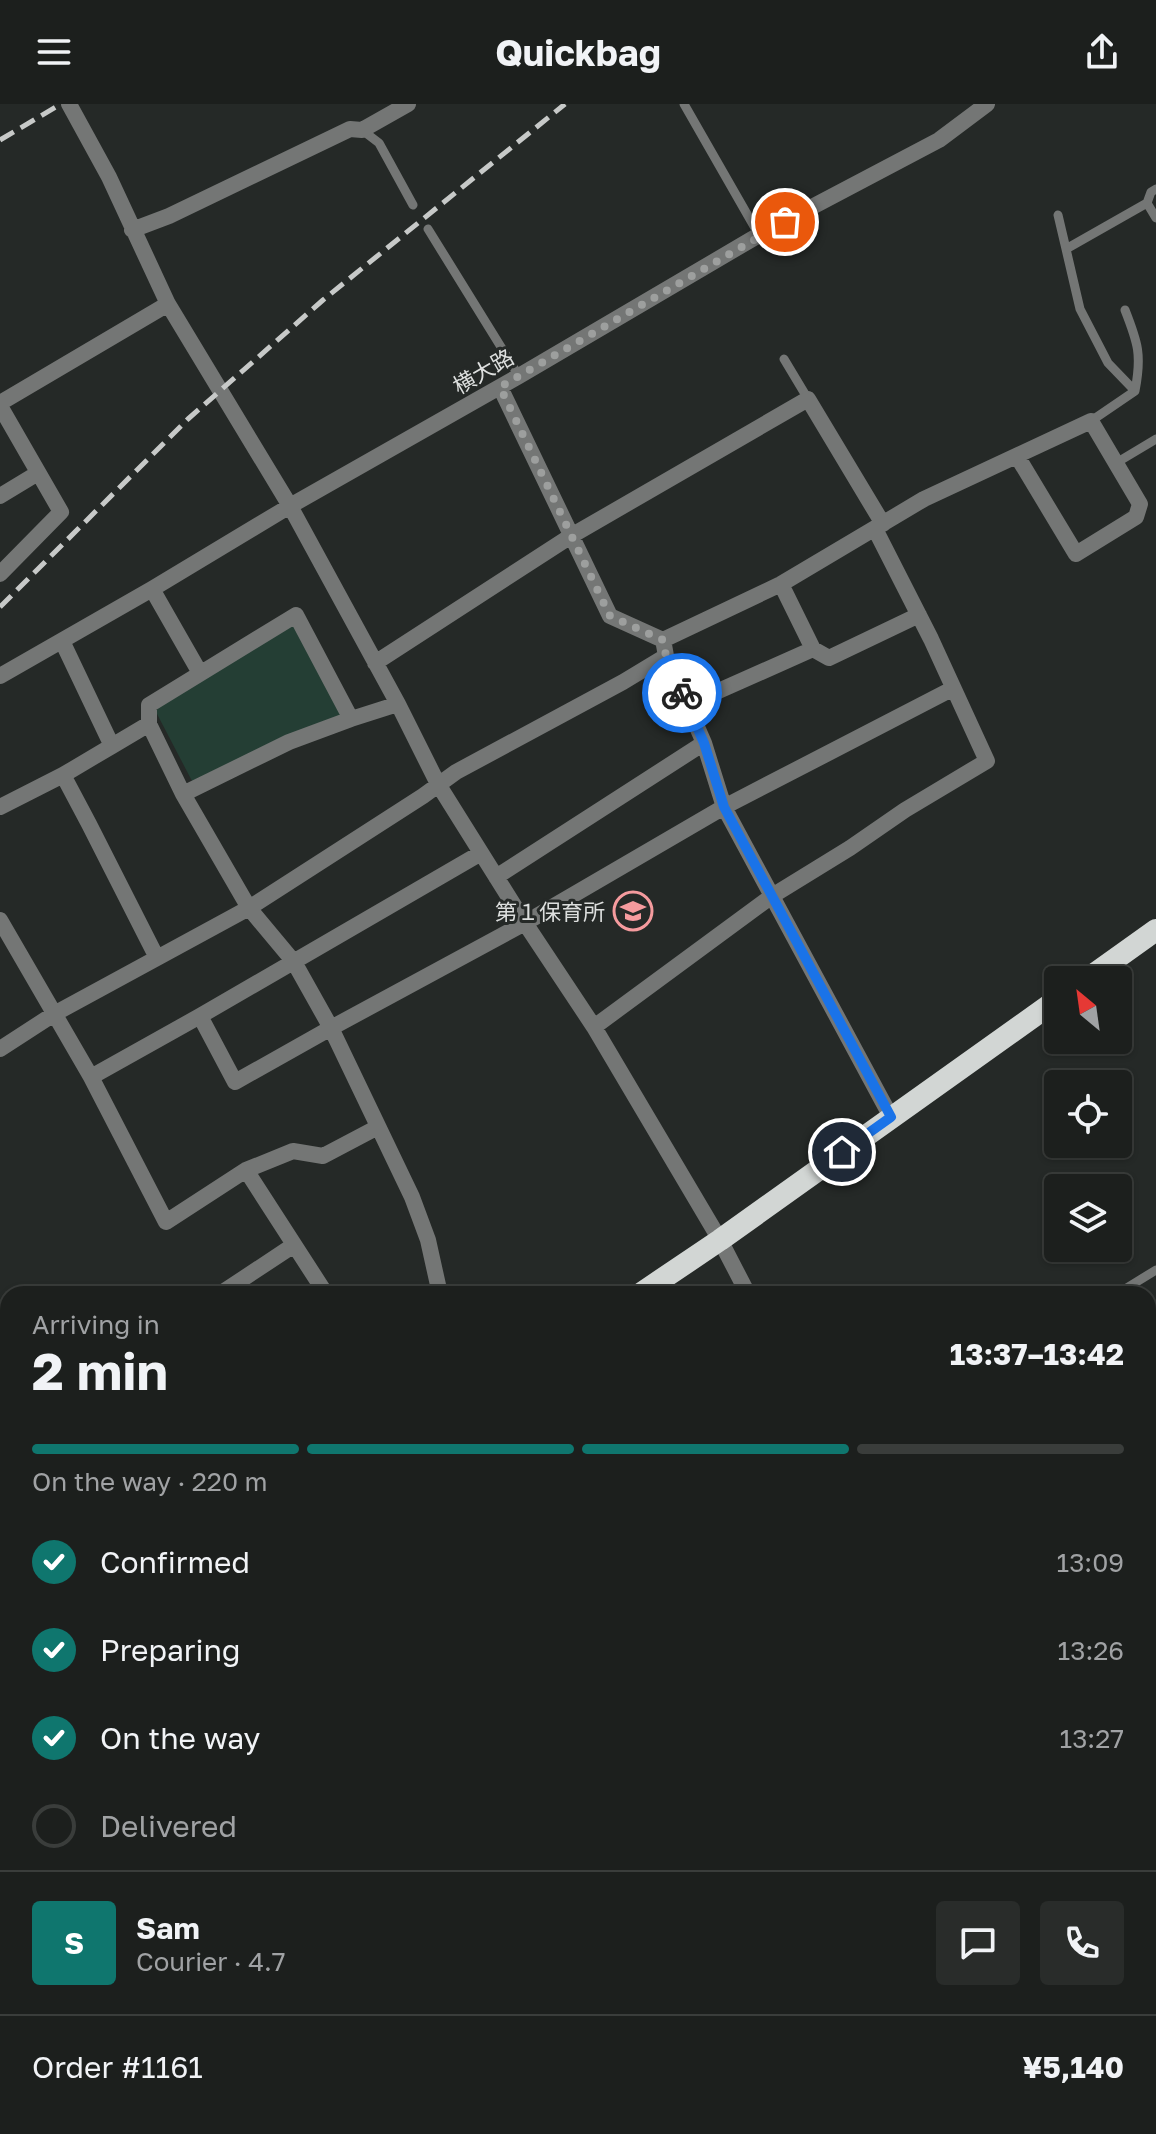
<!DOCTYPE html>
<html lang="en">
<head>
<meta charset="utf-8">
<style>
	:root { --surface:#1c1f1d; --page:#292c2a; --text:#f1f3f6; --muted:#a0a2a4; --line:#3a3d3b; --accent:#0f766e }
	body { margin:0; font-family:"Golos Text","Noto Sans JP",sans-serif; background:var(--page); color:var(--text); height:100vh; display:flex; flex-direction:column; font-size:30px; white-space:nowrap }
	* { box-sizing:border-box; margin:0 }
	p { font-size:26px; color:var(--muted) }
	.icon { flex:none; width:44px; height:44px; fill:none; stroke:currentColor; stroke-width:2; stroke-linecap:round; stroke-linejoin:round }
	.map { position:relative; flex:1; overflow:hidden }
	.sheet { position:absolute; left:0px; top:1182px; width:1156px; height:848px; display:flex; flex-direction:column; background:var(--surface); border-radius:24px 24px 0 0; box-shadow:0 2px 6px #0004,0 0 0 2px var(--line) }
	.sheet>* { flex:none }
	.needle { width:52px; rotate:331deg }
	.fabs { position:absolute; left:1044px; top:862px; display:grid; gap:16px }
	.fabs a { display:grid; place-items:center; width:88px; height:88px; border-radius:8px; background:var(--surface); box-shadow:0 2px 6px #0004,0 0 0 2px var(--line); font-size:40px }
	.pin { position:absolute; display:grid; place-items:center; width:68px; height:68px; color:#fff; margin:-34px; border:4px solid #fff; border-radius:50%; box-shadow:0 2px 8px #0007 }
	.courier { position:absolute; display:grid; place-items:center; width:80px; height:80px; margin:-40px; border:6px solid #1a73e8; border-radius:50%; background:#fff; color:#222; box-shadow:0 2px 10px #0007 }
	.headline em { font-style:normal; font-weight:700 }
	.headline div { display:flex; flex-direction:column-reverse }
	.headline { display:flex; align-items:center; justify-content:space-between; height:136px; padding:0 32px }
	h1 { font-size:52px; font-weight:700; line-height:60px }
	.bar { display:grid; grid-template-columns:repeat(4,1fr); gap:12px 8px; align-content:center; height:96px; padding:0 32px }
	.bar i { height:10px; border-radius:6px; background:var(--line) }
	.bar .on { background:var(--accent) }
	.bar p { grid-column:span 4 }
	.line { display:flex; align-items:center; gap:20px; padding:0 32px; border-top:2px solid var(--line) }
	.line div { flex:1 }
	.round { display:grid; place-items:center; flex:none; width:84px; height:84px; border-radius:8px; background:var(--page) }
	ol { padding:0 32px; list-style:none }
	li { display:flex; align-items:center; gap:24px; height:88px }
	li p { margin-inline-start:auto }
	li .icon { padding:8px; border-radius:50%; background:var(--accent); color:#fff; stroke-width:4 }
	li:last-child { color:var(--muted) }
	li i { width:44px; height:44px; border:4px solid var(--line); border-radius:50% }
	header { display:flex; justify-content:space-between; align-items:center; height:104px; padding:0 32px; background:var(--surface); font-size:36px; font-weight:700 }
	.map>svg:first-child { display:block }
	.green { fill:#243e34 }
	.water { fill:#467362; stroke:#739387; stroke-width:2 }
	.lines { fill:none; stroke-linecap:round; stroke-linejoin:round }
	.stream { stroke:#739387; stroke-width:5 }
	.river { stroke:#467362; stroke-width:30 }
	.path { stroke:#646765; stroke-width:3; stroke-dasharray:6 6; stroke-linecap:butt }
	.service { stroke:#747675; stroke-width:9 }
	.minor { stroke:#747675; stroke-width:16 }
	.tertiary { stroke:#747675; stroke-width:16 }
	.trunk { stroke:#d2d6d4; stroke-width:22 }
	.rail { stroke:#c7c9c8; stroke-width:5; stroke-dasharray:16 8; stroke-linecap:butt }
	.done { stroke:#9d9f9e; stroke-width:8; stroke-dasharray:0 14.4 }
	.route { stroke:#1a73e8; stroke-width:10 }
	.labels { text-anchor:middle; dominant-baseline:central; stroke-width:6; stroke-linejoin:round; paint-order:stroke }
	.street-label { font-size:22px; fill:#dddfde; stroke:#252927 }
	.poi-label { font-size:22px; fill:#dddfde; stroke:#252927; text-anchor:end }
</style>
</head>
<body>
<header><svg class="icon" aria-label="menu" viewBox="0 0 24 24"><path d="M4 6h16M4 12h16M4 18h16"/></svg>Quickbag<svg class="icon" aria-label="share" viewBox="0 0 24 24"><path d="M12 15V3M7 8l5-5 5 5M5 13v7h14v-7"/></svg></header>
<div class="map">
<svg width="1156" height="2030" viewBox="0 0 1156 2030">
	<rect width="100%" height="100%" fill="#252927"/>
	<path class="green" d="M294,520L343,611L192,677L156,608L158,603Z"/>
	<path class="water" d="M8,1263V1469L0,1454V1268Z"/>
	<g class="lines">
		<path class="stream" d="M893,2022L897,2030
			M731,2030L749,2022"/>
		<path class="river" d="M0,1808L8,1804
			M1148,1887L1156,1894"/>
		<path class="path" d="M1148,1743L1156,1741
			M878,2022L882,2030"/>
		<path class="service" d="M684,0L759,131
			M362,26L379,39L413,101
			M1147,99L1156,114
			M1058,111L1066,145
			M428,125L519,272
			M1125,206C1138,239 1142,251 1135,287
			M784,255L808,295
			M1091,317L1135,287L1108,259L1080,205L1066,145L1147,99L1151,88L1156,85
			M1116,359L1156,335
			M1117,1190L1156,1166
			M1148,1259L1156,1255"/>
		<path class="minor" d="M69,0L109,73L168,200L290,402L398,600L438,680L525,819L594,923L720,1136L748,1190
			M132,126L169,112L350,25L362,26L408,0
			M500,283L610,512L663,536
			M0,299L168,200
			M0,302L61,408L0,470
			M0,392L38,369
			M152,485L200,569
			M663,536L781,480L924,395L1091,317L1140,400L1136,413L1076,450L1017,352
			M62,537L112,642L149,620L183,690L249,804L294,858L331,924L235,978L200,912
			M664,541L666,552L704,639L724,703L891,1013
			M813,545L829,554L919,511
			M375,559L571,432L808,295L883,420
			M0,572L152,485L290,402L519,272L759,131L939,36L987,0
			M687,601L813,545L781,480
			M149,620V601L296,511L351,615
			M112,642L63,671L89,720L156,852
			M183,690L289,638L351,615L398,600
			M0,703L63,671
			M496,773L704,639
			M0,816L91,973L166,1118L246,1066L293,1047L323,1052L378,1023
			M594,923L772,792L850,744L905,706L987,657L931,535L875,425
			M0,945L54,910L249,804L423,692L456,668L623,578L666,552
			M91,973L200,912L481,749
			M246,1066L326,1190
			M220,1190L294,1141
			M440,1190L428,1136L412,1093L331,924L525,819L724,703L952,585
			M1148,1919L1156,1926"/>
		<path class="tertiary" d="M0,1870L8,1877
			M157,2022L163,2030"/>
		<path class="trunk" d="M1086,876L1156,826
			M640,1190L720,1136L1058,895
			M0,1632L8,1627"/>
		<path class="rail" d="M0,36L61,0
			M0,503L188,315L323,196L565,0"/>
	</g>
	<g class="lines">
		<path class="done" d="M682,589L666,552L663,536L610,512L500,283L785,118"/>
		<path class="route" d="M682,589L704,639L724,703L891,1013L842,1048"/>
	</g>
	<defs>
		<g id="school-ring" transform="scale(2)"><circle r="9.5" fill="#252927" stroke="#f59b9e" stroke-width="1.5"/><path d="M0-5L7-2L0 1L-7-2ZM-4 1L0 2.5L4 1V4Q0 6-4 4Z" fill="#f59b9e"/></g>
	</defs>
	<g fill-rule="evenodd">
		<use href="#school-ring" x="633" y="807"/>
	</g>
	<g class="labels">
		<g class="street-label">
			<text transform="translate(483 267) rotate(-30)">横大路</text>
		</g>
		<g class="poi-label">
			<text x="605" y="807">第１保育所</text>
		</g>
	</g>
</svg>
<div class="fabs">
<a><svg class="needle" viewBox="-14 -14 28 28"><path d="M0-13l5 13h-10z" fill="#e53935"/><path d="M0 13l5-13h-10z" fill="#a0a2a4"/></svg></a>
<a><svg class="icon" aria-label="locate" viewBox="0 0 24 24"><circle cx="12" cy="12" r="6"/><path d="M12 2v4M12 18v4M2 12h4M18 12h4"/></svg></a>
<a><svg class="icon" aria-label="layers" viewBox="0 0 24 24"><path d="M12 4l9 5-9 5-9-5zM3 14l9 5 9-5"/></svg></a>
</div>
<div class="pin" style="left:785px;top:118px;background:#ea580c"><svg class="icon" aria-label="bag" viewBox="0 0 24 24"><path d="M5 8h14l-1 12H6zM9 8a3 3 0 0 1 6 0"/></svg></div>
<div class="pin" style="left:842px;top:1048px;background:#1f2937"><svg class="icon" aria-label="home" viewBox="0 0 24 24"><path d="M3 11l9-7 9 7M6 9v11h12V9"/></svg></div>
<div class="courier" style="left:682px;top:589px"><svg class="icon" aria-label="bike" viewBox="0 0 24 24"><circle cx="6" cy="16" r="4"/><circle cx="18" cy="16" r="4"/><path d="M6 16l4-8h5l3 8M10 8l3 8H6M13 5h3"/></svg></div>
<section class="sheet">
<div class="headline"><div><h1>2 min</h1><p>Arriving in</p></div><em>13:37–13:42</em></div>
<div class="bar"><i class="on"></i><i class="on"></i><i class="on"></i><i></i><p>On the way · 220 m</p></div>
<ol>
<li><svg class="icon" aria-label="check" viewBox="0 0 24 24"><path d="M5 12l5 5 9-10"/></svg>Confirmed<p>13:09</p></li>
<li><svg class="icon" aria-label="check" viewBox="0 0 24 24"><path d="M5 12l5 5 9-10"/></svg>Preparing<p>13:26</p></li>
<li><svg class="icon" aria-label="check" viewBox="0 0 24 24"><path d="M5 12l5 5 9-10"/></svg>On the way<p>13:27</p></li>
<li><i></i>Delivered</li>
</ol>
<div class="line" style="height:144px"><b class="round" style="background:var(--accent);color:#fff">S</b><div><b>Sam</b><p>Courier · 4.7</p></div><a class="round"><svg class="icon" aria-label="chat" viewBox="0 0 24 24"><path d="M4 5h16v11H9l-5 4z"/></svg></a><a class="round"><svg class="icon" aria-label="phone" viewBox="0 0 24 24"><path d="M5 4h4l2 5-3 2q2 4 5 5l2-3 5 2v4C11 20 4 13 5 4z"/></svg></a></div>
<div class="line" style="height:104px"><div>Order #1161</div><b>¥5,140</b></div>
</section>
</div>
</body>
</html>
